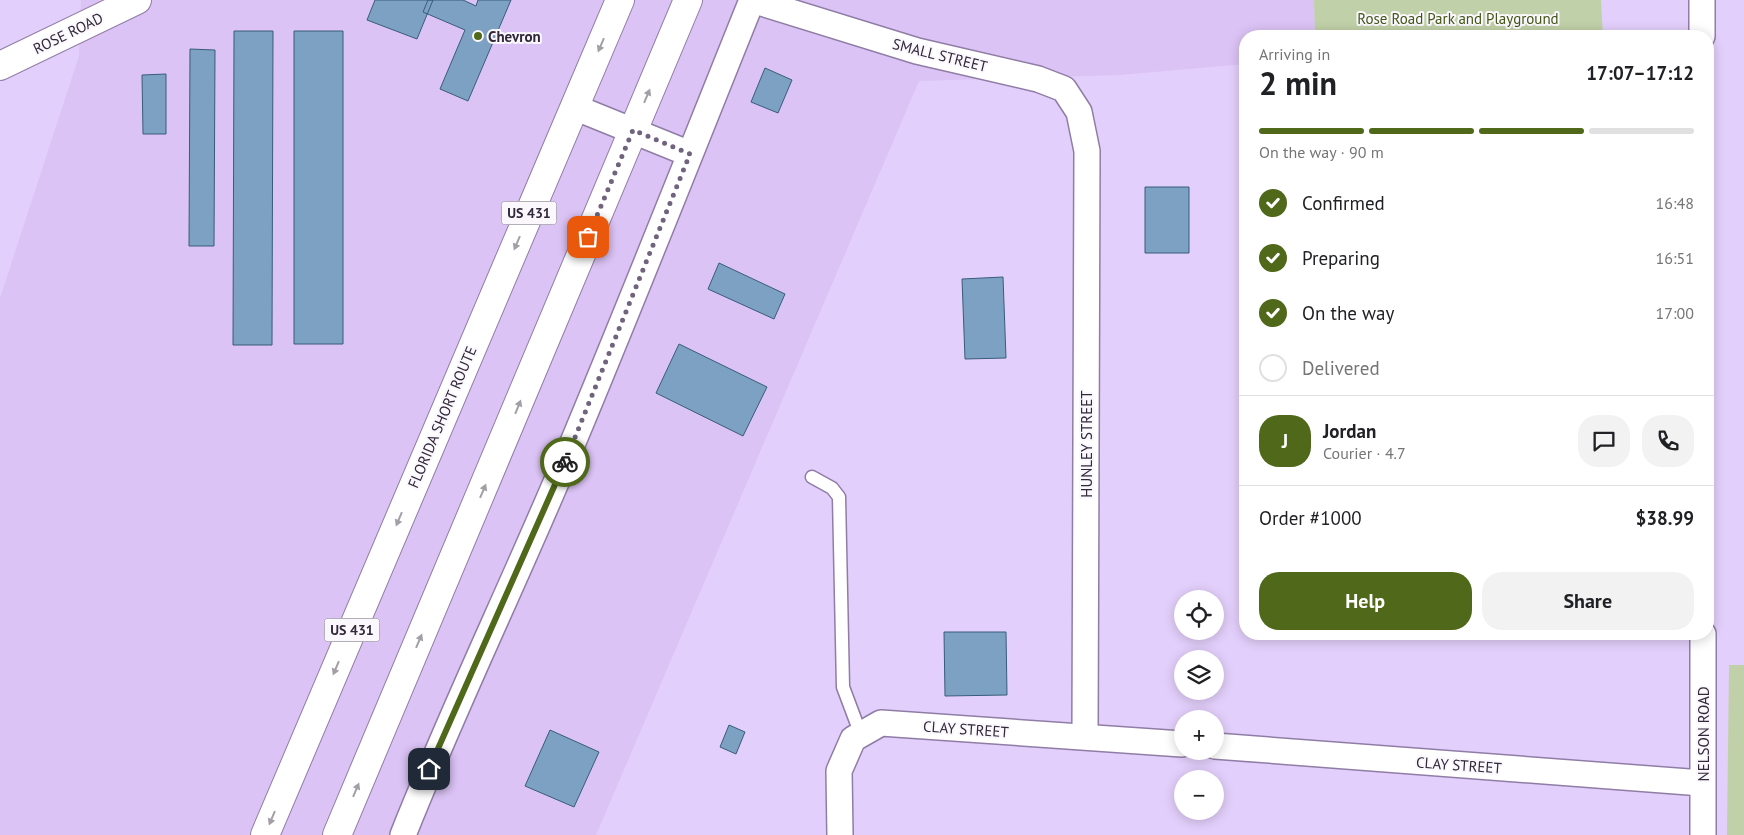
<!DOCTYPE html>
<html lang="en">
<head>
<meta charset="utf-8">
<style>
	:root { --surface:#fff; --page:#f2f2f2; --text:#202124; --muted:#757577; --line:#e0e0e0; --accent:#4f6819 }
	body { margin:0; font-family:"PT Sans",sans-serif; background:var(--page); color:var(--text); height:100vh; display:flex; flex-direction:column; font-size:19px; white-space:nowrap }
	* { box-sizing:border-box; margin:0 }
	p { font-size:16px; color:var(--muted) }
	.icon { flex:none; width:28px; height:28px; fill:none; stroke:currentColor; stroke-width:2; stroke-linecap:round; stroke-linejoin:round }
	.map { position:relative; flex:1; overflow:hidden }
	.drawer { position:absolute; left:1239px; top:30px; width:475px; height:610px; display:flex; flex-direction:column; background:var(--surface); border-radius:20px; box-shadow:0 2px 12px #0003 }
	.drawer>* { flex:none }
	.tools { position:absolute; left:1174px; top:590px; display:grid; gap:10px }
	.tools a { display:grid; place-items:center; width:50px; height:50px; border-radius:50%; background:var(--surface); box-shadow:0 2px 12px #0003; font-size:25px }
	.pin { position:absolute; display:grid; place-items:center; width:42px; height:42px; color:#fff; margin:-21px; border-radius:10px; box-shadow:0 2px 8px #0006 }
	.courier { position:absolute; display:grid; place-items:center; width:50px; height:50px; margin:-25px; border:4px solid #4f6819; border-radius:50%; background:#fff; color:#222; box-shadow:0 1px 6px #0007 }
	.overview em { font-style:normal; font-weight:600 }
	.overview div { display:flex; flex-direction:column-reverse }
	.overview { display:flex; align-items:center; justify-content:space-between; height:85px; padding:0 20px }
	h1 { font-size:32px; font-weight:600; line-height:38px }
	.bar { display:grid; grid-template-columns:repeat(4,1fr); gap:8px 5px; align-content:center; height:60px; padding:0 20px }
	.bar i { height:6px; border-radius:4px; background:var(--line) }
	.bar .selected { background:var(--accent) }
	.bar p { grid-column:span 4 }
	.line { display:flex; align-items:center; gap:12px; padding:0 20px; border-top:1px solid var(--line) }
	.line div { flex:1 }
	.round { display:grid; place-items:center; flex:none; width:52px; height:52px; border-radius:20px; background:var(--page) }
	ol { padding:0 20px; list-style:none }
	li { display:flex; align-items:center; gap:15px; height:55px }
	li p { margin-inline-start:auto }
	li .icon { padding:5px; border-radius:50%; background:var(--accent); color:#fff; stroke-width:4 }
	li:last-child { color:var(--muted) }
	li i { width:28px; height:28px; border:2px solid var(--line); border-radius:50% }
	.button { display:flex; gap:10px; margin-top:auto; padding:10px 20px }
	.button a { flex:1; height:58px; border-radius:20px; background:var(--accent); color:#fff; font-size:20px; font-weight:600; line-height:58px; text-align:center }
	.button a+a { background:var(--page); color:var(--text) }
	.map>svg:first-child { display:block }
	.built { fill:#dbc3f5 }
	.green { fill:#c0d0a8 }
	.building { fill:#7ca1c2; stroke:#395c7a }
	.lines { fill:none; stroke-linecap:round; stroke-linejoin:round }
	.lane-casing { stroke:#907da5; stroke-width:15 }
	.street-casing { stroke:#907da5; stroke-width:28 }
	.secondary-casing { stroke:#907da5; stroke-width:30 }
	.highway-casing { stroke:#907da5; stroke-width:30 }
	.lane { stroke:#fff; stroke-width:12 }
	.street { stroke:#fff; stroke-width:25 }
	.secondary { stroke:#fff; stroke-width:28 }
	.highway { stroke:#fff; stroke-width:28 }
	.oneway { fill:#a29fa6 }
	.done { stroke:#6f637e; stroke-width:5; stroke-dasharray:0 9 }
	.route { stroke:#4f6819; stroke-width:6 }
	.poi-dot { fill:#4f6819; stroke:#faf8fd; stroke-width:2 }
	.labels { text-anchor:middle; dominant-baseline:central; stroke-width:4; stroke-linejoin:round; paint-order:stroke }
	.shield { fill:#faf8fd; stroke:#6d6774; stroke-width:1 }
	.shield-label { font-size:14px; font-weight:bold; fill:#31293a }
	.park-label { font-size:15px; fill:#425616; stroke:#faf8fd }
	.street-label { font-size:15px; fill:#31293a; stroke:#faf8fd }
	.poi-label { font-size:15px; font-weight:bold; fill:#31293a; stroke:#faf8fd; text-anchor:start }
</style>
</head>
<body>
<div class="map">
<svg width="1744" height="835" viewBox="0 0 1744 835">
	<rect width="100%" height="100%" fill="#e3cffb"/>
	<path class="built" d="M81,0H1314L1315,36H1245V64L1120,75L919,81L596,835H0V298L79,56Z"/>
	<path class="green" d="M1314,0H1601L1603,36H1315Z
		M1729,665H1744V835H1727Z"/>
	<path class="building" d="M375,0H433L417,39L367,20Z
		M428,0H463L476,6L478,0H511L468,101L440,89L465,30L423,12Z
		M234,31H273L272,345H233Z
		M294,31H343V344H294Z
		M190,49L215,50L214,246H189Z
		M765,68L792,80L778,113L751,102Z
		M166,74V134H143L142,75Z
		M1145,187H1189V253H1145Z
		M719,263L785,294L774,319L708,289Z
		M1003,277L1006,358L965,359L962,279Z
		M679,344L767,387L743,436L656,393Z
		M944,632H1006L1007,695L945,696Z
		M729,725L745,732L736,754L720,747Z
		M550,730L599,752L574,807L525,786Z"/>
	<g class="lines">
		<g class="lane-casing">
			<path id="lane" d="M812,477L832,488L839,497L843,687L861,735"/>
		</g>
		<g class="street-casing">
			<path id="street" d="M1702,36V0
				M574,107L690,154
				M1703,634V835
				M1215,746L1702,783
				M403,835C455,704 517,577 571,447C633,299 692,149 752,0L917,51L1038,79L1064,89L1079,112L1087,151L1085,737
				M840,835L839,771L853,739L881,723L1182,744"/>
		</g>
		<g class="secondary-casing">
			<path id="secondary" d="M0,66L137,0"/>
		</g>
		<g class="highway-casing">
			<path id="highway" d="M265,835L620,0
				M337,835L688,0"/>
		</g>
		<use href="#lane" class="lane"/>
		<use href="#street" class="street"/>
		<use href="#secondary" class="secondary"/>
		<use href="#highway" class="highway"/>
	</g>
	<defs><path id="oneway-solid" d="M-6-.8H1V-3.2L6.5 0L1 3.2V.8H-6Z" transform="scale(1.25)"/></defs>
	<g class="oneway">
		<use href="#oneway-solid" transform="translate(601 45) rotate(113)"/>
		<use href="#oneway-solid" transform="translate(647 96) rotate(-67)"/>
		<use href="#oneway-solid" transform="translate(517 243) rotate(113)"/>
		<use href="#oneway-solid" transform="translate(518 407) rotate(-68)"/>
		<use href="#oneway-solid" transform="translate(483 491) rotate(-67)"/>
		<use href="#oneway-solid" transform="translate(399 519) rotate(113)"/>
		<use href="#oneway-solid" transform="translate(419 641) rotate(-67)"/>
		<use href="#oneway-solid" transform="translate(336 668) rotate(113)"/>
		<use href="#oneway-solid" transform="translate(356 790) rotate(-67)"/>
		<use href="#oneway-solid" transform="translate(272 818) rotate(113)"/>
	</g>
	<g class="lines">
		<path class="done" d="M565,462L690,154L633,130L588,237"/>
		<path class="route" d="M429,769L565,462"/>
	</g>
	<circle class="poi-dot" cx="478" cy="36" r="5"/>
	<g class="labels">
		<g class="shield">
			<rect x="501.5" y="201.5" width="55" height="23" rx="4"/>
			<rect x="324.5" y="618.5" width="55" height="23" rx="4"/>
		</g>
		<g class="shield-label">
			<text x="529" y="213">US 431</text>
			<text x="352" y="630">US 431</text>
		</g>
		<g class="park-label">
			<text x="1458" y="18">Rose Road Park and Playground</text>
		</g>
		<g class="street-label">
			<text transform="translate(68 33) rotate(-26)">ROSE ROAD</text>
			<text transform="translate(940 55) rotate(14)">SMALL STREET</text>
			<text transform="translate(442 417) rotate(-67)">FLORIDA SHORT ROUTE</text>
			<text transform="translate(1086 444) rotate(-90)">HUNLEY STREET</text>
			<text transform="translate(966 729) rotate(4)">CLAY STREET</text>
			<text transform="translate(1703 734) rotate(-90)">NELSON ROAD</text>
			<text transform="translate(1459 765) rotate(4)">CLAY STREET</text>
		</g>
		<g class="poi-label">
			<text x="488" y="36">Chevron</text>
		</g>
	</g>
</svg>
<div class="tools">
<a><svg class="icon" aria-label="locate" viewBox="0 0 24 24"><circle cx="12" cy="12" r="6"/><path d="M12 2v4M12 18v4M2 12h4M18 12h4"/></svg></a>
<a><svg class="icon" aria-label="layers" viewBox="0 0 24 24"><path d="M12 4l9 5-9 5-9-5zM3 14l9 5 9-5"/></svg></a>
<a>+</a>
<a>−</a>
</div>
<div class="pin" style="left:588px;top:237px;background:#ea580c"><svg class="icon" aria-label="bag" viewBox="0 0 24 24"><path d="M5 8h14l-1 12H6zM9 8a3 3 0 0 1 6 0"/></svg></div>
<div class="pin" style="left:429px;top:769px;background:#1f2937"><svg class="icon" aria-label="home" viewBox="0 0 24 24"><path d="M3 11l9-7 9 7M6 9v11h12V9"/></svg></div>
<div class="courier" style="left:565px;top:462px"><svg class="icon" aria-label="bike" viewBox="0 0 24 24"><circle cx="6" cy="16" r="4"/><circle cx="18" cy="16" r="4"/><path d="M6 16l4-8h5l3 8M10 8l3 8H6M13 5h3"/></svg></div>
<section class="drawer">
<div class="overview"><div><h1>2 min</h1><p>Arriving in</p></div><em>17:07–17:12</em></div>
<div class="bar"><i class="selected"></i><i class="selected"></i><i class="selected"></i><i></i><p>On the way · 90 m</p></div>
<ol>
<li><svg class="icon" aria-label="check" viewBox="0 0 24 24"><path d="M5 12l5 5 9-10"/></svg>Confirmed<p>16:48</p></li>
<li><svg class="icon" aria-label="check" viewBox="0 0 24 24"><path d="M5 12l5 5 9-10"/></svg>Preparing<p>16:51</p></li>
<li><svg class="icon" aria-label="check" viewBox="0 0 24 24"><path d="M5 12l5 5 9-10"/></svg>On the way<p>17:00</p></li>
<li><i></i>Delivered</li>
</ol>
<div class="line" style="height:90px"><b class="round" style="background:var(--accent);color:#fff">J</b><div><b>Jordan</b><p>Courier · 4.7</p></div><a class="round"><svg class="icon" aria-label="chat" viewBox="0 0 24 24"><path d="M4 5h16v11H9l-5 4z"/></svg></a><a class="round"><svg class="icon" aria-label="phone" viewBox="0 0 24 24"><path d="M5 4h4l2 5-3 2q2 4 5 5l2-3 5 2v4C11 20 4 13 5 4z"/></svg></a></div>
<div class="line" style="height:65px"><div>Order #1000</div><b>$38.99</b></div>
<div class="button"><a>Help</a><a>Share</a></div>
</section>
</div>
</body>
</html>
